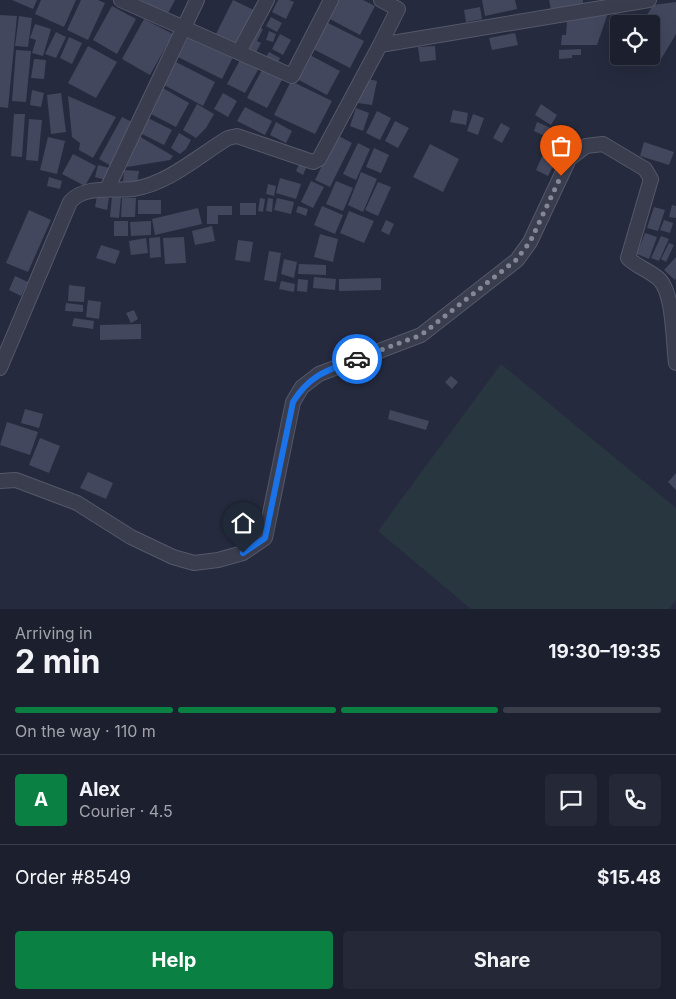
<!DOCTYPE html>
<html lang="en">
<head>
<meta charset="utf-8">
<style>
	:root { --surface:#1c202e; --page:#252836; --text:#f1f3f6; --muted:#a0a3aa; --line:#3a3e4a; --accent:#0b8043 }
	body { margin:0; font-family:Inter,sans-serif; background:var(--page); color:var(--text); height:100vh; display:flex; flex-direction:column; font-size:19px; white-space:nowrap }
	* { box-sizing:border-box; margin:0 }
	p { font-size:16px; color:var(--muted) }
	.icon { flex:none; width:28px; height:28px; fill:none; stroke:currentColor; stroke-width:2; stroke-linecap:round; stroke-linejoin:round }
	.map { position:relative; height:609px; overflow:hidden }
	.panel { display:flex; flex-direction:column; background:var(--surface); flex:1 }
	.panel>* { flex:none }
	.buttons { position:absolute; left:610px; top:15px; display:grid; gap:10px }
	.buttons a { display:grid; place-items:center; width:50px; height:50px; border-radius:5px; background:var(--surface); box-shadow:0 5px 20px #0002,0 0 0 1px var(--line); font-size:25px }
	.pin { position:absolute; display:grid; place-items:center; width:42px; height:42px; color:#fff; margin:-51px -21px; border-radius:50% 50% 50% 0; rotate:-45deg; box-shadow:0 0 5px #0007 }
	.pin .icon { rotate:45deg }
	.courier { position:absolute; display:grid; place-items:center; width:50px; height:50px; margin:-25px; border:4px solid #1a73e8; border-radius:50%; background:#fff; color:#222; box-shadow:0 1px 6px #0007 }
	.headline em { font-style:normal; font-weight:700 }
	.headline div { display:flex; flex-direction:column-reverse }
	.headline { display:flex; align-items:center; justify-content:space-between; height:85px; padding:0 15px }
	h1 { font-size:32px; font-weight:700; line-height:38px }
	.bar { display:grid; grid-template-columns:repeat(4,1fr); gap:8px 5px; align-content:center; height:60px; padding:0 15px }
	.bar i { height:6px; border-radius:4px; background:var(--line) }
	.bar .on { background:var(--accent) }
	.bar p { grid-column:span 4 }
	.line { display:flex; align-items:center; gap:12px; padding:0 15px; border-top:1px solid var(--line) }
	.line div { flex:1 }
	.round { display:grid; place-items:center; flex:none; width:52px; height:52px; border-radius:5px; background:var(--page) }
	.action { display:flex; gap:10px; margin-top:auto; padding:10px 15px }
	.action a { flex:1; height:58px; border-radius:5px; background:var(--accent); color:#fff; font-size:20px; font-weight:700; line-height:58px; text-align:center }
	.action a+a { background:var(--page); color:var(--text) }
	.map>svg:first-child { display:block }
	.green { fill:#28363f }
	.building { fill:#42475e }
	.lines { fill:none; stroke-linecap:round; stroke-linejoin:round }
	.minor-casing { stroke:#555869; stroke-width:16 }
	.minor { stroke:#3a3d4e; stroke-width:14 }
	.done { stroke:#848798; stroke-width:5; stroke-dasharray:0 9 }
	.route { stroke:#1a73e8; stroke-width:6 }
</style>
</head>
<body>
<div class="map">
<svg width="676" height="609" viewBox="0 0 676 609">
	<rect width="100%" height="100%" fill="#262a3e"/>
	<path class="green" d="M501,364L676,508V600L669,609H471L378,531Z"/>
	<path class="building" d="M12,0H37L33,9Z
		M41,0H76L64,27L35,14Z
		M81,0H98L105,3L88,40L67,30Z
		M141,0H175L167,15Z
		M233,0L256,11L237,47L215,36Z
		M278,0H289L294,2L286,19L272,12Z
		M337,0H363L375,6L360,35L328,18Z
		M482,0H515L517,9L485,16Z
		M549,0H583V4L551,10Z
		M676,2V34L660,61L651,55V24H642L653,5Z
		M112,6L136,19L117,54L93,40Z
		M480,7L482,19L466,22L464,10Z
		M608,13L597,45H561L562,35H566L567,21Z
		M0,15L17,16L8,108L0,107Z
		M19,16L32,18L28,47L15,46Z
		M271,17L282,23L277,32L266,26Z
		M144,19L173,34L150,75L122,59Z
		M326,22L364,41L350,68L313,49Z
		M35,24L51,29L43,56L32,53L36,40L30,38Z
		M256,26L263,29L257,41L261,43L254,56L245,52Z
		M269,31L276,34L273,42L266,40Z
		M56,32L66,37L56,58L45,54Z
		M515,33L518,45L492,50L489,38Z
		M280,34L291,40L283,55L272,49Z
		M189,36L233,57L222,79L178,57Z
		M69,37L82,43L72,64L60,58Z
		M88,46L117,62L96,98L68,83Z
		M435,46L436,60L420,62L418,47Z
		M581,49V55H572V58L559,59V50Z
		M16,50L31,51L26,102L12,101Z
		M269,52L280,58L276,67L264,61Z
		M310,55L340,71L327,95L297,79Z
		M241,58L259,68L245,93L227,84Z
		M34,59L46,60L44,79L31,78Z
		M176,62L215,82L203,106L164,85Z
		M264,66L284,76L267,108L247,98Z
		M363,78L377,81L372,105L358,103Z
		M291,81L332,101L315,134L274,115Z
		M161,87L189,103L176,127L147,112Z
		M32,90L44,93L41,107L30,105Z
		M61,93L66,132L51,134L47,95Z
		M223,93L237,101L228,117L214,109Z
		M68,96L116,117L93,158L79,150L80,143L72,137Z
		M197,104L214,114L206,128L196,138L183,130Z
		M541,104L557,115L551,125L535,115Z
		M245,107L272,121L265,135L237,121Z
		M356,108L369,113L363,131L350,126Z
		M453,110L468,113L466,125L450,122Z
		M377,111L391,118L380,140L366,133Z
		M14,114H25L22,157L11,156Z
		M473,114L484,118L478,135L467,131Z
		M122,117L134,123L111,166L99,159Z
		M146,117L172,130L164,145L138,132Z
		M29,119L42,120L38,161L26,160Z
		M395,121L409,128L398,148L385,141Z
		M276,122L292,131L286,143L270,135Z
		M537,122L553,129L549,138L534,131Z
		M501,123L510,128L502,143L493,138Z
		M179,133L191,140L186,149L180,154L171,148Z
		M137,135L173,156L170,160L127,167L123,161Z
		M337,135L352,143L330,187L315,180Z
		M48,137L65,141L57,174L40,170Z
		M644,142L674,152L669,165L640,156Z
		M358,143L370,149L356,180L343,174Z
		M430,144L459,159L443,192L413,177Z
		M374,148L389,155L381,173L366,167Z
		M545,150L558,156L548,176L536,170Z
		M73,154L96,166L85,186L62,174Z
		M300,162L307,166L303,175L296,171Z
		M98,165L113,169L109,181L95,177Z
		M124,170L139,171L137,183L123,182Z
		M361,172L377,179L363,212L348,205Z
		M49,177L62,181L60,189L47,186Z
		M280,178L301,184L296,199L276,193Z
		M311,181L324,187L313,208L301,202Z
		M336,181L353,188L343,211L326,204Z
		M378,182L391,187L378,216L365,210Z
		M268,184L276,186L274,196L266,194Z
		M97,196L109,198L107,210L95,207Z
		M112,196L121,197L119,218L110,217Z
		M122,198H136L135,217H121Z
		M260,198L265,199L263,212L258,211Z
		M268,198L273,199L272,212L266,211Z
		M277,198L294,202L291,214L274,210Z
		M138,200H161V214H138Z
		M240,203H256V215H240Z
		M672,205L676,206V218L669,217Z
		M207,206H232V215H218V224H207Z
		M298,206L308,209L306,216L296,212Z
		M322,206L343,215L335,234L314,225Z
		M654,207L665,210L658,231L647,228Z
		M198,208L202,224L155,235L152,219Z
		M29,210L51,220L28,272L6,263Z
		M349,211L374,221L364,243L340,233Z
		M386,220L394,224L389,235L381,231Z
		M664,220L673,223L670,233L660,230Z
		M114,221H128V236H114Z
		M151,221V235L131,236L130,222Z
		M212,226L215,241L195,245L192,231Z
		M645,233L657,237L649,259L637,254Z
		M320,234L338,239L333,262L314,257Z
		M661,236L669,239L659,261L651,258Z
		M160,237L161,257L150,258L149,238Z
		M184,237L186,263L165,264L163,238Z
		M146,238L148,253L131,255L129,241Z
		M238,240L253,242L250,262L235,260Z
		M669,243L674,245L666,262L661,259Z
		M101,245L120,251L115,264L96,258Z
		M269,251L281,253L276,282L264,280Z
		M676,257V278L675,280L664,270Z
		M284,259L297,262L294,278L281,274Z
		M299,264L326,265V275L298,274Z
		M15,276L28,282L21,296L9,290Z
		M314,277L336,279L335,290L313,288Z
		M381,278V290L339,291V279Z
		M298,279L308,280L307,292L297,291Z
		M281,281L295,284L294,292L279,289Z
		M69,285L85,287L84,302L68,301Z
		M88,300L101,302L99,319L86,317Z
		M66,303L83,305V312L65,311Z
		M134,310L138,319L131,323L126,313Z
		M74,318L94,321L93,329L72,326Z
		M141,324V339L100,340V325Z
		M451,376L458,382L452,389L445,382Z
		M25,409L43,414L39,428L21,423Z
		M390,410L429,421L426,430L388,419Z
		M7,422L38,432L30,455L0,445Z
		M40,438L60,446L49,473L29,465Z
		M88,472L113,483L106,499L80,488Z
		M676,473V490L668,482Z"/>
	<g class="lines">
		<g class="minor-casing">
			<path id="minor" d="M121,0L292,76L331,0
				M380,45L398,9L381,0
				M239,52L267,0
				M107,189L197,0
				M0,368L70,202C84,185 113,191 133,189C168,184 198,156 228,138L237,136L313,162L319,159L380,45L649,0
				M0,481L16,480L77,503L131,537L173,557L194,563L218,560L243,553L265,538L293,402L302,387L319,374L421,335L517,260L530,242L569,159L586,146L603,144L645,169L651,179L628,258C637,267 651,271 660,280C674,296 673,341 676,363"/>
		</g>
		<use href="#minor" class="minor"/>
	</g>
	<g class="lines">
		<path class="done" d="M357,359L421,335L516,260L530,242L561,176"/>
		<path class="route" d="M243,553L265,538L293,402C310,374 329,370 357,359"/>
	</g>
</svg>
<div class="buttons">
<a><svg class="icon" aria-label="locate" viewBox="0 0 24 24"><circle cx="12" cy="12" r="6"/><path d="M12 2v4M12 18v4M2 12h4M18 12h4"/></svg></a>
</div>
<div class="pin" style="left:561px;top:176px;background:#ea580c"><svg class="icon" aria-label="bag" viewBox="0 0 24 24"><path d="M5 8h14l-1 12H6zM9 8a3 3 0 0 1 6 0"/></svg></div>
<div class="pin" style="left:243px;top:553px;background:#1f2937"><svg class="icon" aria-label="home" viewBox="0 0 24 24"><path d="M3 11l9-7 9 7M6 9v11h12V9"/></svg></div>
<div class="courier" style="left:357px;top:359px"><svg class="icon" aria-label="car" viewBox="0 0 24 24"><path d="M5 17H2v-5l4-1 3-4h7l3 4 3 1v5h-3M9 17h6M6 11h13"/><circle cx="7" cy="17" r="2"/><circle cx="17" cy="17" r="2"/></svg></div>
</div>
<section class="panel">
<div class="headline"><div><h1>2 min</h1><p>Arriving in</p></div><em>19:30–19:35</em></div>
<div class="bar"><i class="on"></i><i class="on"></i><i class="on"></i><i></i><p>On the way · 110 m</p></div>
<div class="line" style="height:90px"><b class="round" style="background:var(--accent);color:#fff">A</b><div><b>Alex</b><p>Courier · 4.5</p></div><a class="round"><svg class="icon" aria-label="chat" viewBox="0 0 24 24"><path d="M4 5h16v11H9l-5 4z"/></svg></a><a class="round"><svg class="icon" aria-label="phone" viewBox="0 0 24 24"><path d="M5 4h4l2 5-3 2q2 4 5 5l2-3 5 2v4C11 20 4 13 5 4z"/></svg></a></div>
<div class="line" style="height:65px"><div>Order #8549</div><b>$15.48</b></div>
<div class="action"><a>Help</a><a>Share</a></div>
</section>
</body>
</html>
